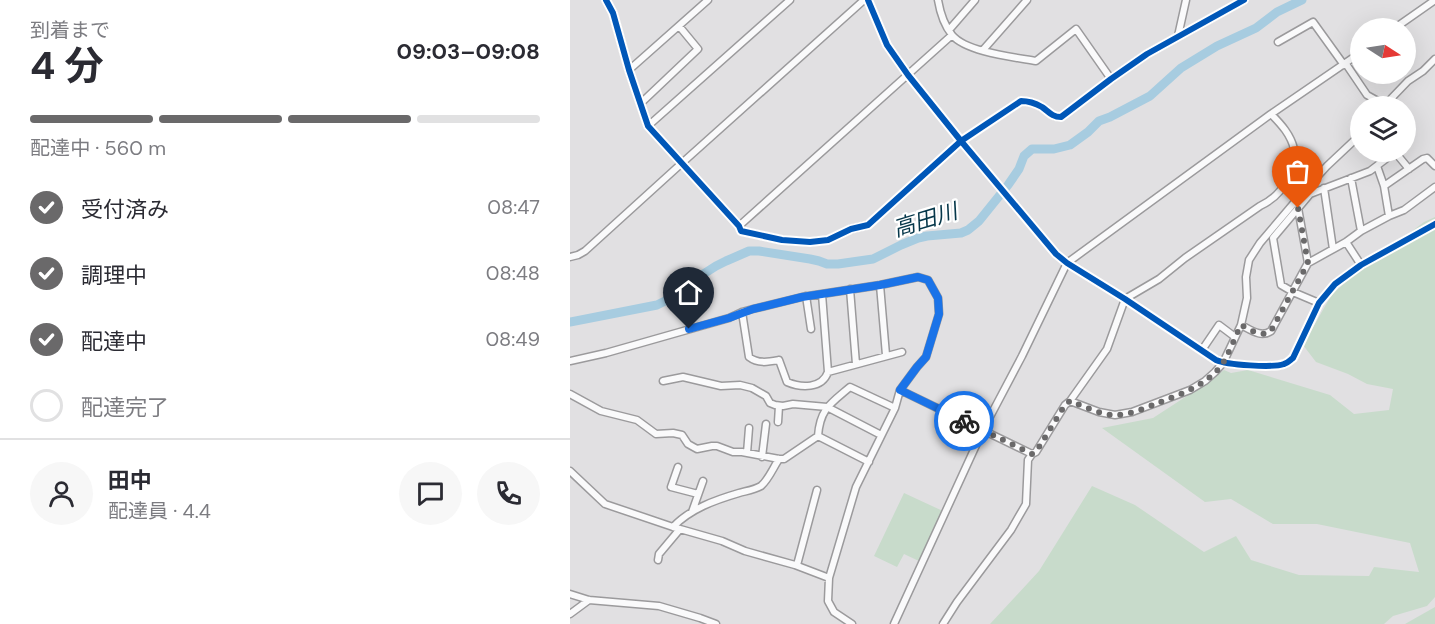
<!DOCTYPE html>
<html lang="ja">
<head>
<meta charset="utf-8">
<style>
	:root { --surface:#fff; --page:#f7f7f7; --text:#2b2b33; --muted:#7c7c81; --line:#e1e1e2; --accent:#6a696a }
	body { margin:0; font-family:"DM Sans","Noto Sans JP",sans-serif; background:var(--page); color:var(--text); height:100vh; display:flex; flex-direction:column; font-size:22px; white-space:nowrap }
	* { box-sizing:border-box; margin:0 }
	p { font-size:20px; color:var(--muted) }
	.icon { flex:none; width:33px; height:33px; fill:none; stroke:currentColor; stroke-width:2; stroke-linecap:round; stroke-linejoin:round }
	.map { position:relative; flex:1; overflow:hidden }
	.details { display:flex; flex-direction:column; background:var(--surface); width:570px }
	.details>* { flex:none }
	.needle { width:39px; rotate:102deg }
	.buttons { position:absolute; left:780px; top:18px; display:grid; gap:12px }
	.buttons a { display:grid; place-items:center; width:66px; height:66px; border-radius:50%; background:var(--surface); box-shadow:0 6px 24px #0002; font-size:30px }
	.pin { position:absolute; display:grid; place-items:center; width:51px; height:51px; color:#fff; margin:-62px -26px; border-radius:50% 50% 50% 0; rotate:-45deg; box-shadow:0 0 6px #0007 }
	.pin .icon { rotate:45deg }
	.courier { position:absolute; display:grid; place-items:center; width:60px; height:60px; margin:-30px; border:4px solid #1a73e8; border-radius:50%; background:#fff; color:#222; box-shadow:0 2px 8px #0007 }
	.summary em { font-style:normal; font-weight:700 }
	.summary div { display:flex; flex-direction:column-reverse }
	.summary { display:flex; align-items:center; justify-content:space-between; height:102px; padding:0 30px }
	h1 { font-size:39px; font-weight:700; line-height:45px }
	.bar { display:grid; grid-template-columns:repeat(4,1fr); gap:9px 6px; align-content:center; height:72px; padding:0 30px }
	.bar i { height:8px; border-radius:4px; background:var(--line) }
	.bar .active { background:var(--accent) }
	.bar p { grid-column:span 4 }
	.line { display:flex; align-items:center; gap:15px; padding:0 30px; border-top:2px solid var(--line) }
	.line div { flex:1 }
	.round { display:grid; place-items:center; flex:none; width:63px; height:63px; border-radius:32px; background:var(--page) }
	ol { padding:0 30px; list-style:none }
	li { display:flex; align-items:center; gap:18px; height:66px }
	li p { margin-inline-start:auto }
	li .icon { padding:6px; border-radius:50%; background:var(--accent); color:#fff; stroke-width:4 }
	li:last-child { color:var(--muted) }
	li i { width:33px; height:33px; border:3px solid var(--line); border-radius:50% }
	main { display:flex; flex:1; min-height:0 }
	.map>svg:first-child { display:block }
	.green { fill:#c8dbcb }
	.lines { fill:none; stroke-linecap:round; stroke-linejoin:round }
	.river { stroke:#a7cce0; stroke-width:9 }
	.minor-casing { stroke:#9b9a9c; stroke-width:9 }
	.minor { stroke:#fafafb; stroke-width:6 }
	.cycleway-casing { stroke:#fff; stroke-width:10 }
	.cycleway { stroke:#0057b8; stroke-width:6 }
	.done { stroke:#6a696a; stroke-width:6; stroke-dasharray:0 10.8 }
	.route { stroke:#1a73e8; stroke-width:8 }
	.labels { text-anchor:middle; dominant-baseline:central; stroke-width:4.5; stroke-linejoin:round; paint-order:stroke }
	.water-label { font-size:22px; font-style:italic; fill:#06374a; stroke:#fff }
</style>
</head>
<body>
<main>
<section class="details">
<div class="summary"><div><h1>4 分</h1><p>到着まで</p></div><em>09:03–09:08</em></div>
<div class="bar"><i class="active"></i><i class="active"></i><i class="active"></i><i></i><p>配達中 · 560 m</p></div>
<ol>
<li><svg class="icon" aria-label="check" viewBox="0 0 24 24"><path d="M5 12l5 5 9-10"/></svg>受付済み<p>08:47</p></li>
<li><svg class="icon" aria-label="check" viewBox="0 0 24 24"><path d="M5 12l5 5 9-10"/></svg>調理中<p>08:48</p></li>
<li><svg class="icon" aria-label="check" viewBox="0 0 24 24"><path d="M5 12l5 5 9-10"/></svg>配達中<p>08:49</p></li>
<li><i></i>配達完了</li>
</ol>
<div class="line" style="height:108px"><a class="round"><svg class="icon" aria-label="person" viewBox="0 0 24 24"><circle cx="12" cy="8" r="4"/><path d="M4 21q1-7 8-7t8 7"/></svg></a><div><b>田中</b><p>配達員 · 4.4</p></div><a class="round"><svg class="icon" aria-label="chat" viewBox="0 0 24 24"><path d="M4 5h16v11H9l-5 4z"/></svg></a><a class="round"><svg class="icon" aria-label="phone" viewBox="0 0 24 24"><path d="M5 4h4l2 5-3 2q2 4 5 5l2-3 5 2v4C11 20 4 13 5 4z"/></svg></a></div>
</section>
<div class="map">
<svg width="865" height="624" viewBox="0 0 865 624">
	<rect width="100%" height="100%" fill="#e1e0e2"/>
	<path class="green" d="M865,217V597L857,606L823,616L814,624H420L469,571L522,486L565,505L634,552L666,536L681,560L729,575L799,576L804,567L849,572L840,543L747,524H703L661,499L635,502L532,428L583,418L623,392L654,370L661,373L678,370L760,395L784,414L819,410L823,389L797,384L778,374L746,362L733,345L762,294L782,277L854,222Z
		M334,493L375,512L351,562L334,554L327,567L304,556Z
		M865,607V624H835Z"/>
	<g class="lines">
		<path class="river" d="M0,322L87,305L101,298L124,280L146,266L156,261L179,251H189L240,259L249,261L257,264H268L303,259L331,245L348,238L357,236L391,233L398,230L409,221L438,185L449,169L454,156L462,149H484L500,145L518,132L529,121L540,117L580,96L611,68L647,46L686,28L707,12L732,0"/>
		<g class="minor-casing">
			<path id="minor" d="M36,0L43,13L59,70L78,126L169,226L171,231L212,240L240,242L258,240L281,229L298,225L391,141L451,101C458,101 465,103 472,107C479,112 482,117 491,117L541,79L577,54L674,0
				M298,0L317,45L338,75L391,141L486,254L497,263L555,299L646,360C657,365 703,368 714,364C718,363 720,360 723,358L749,303L765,284L791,265L865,224
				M368,0C370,12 374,25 382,35C396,52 443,57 466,61L506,29L541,79
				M825,28L865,0
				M379,30L405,0
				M608,36L616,0
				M708,42L743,22L774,65
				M413,50L457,0
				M776,64L797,95L815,105
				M59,70L138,0
				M71,103L128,49L109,26
				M814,106L838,81L853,71L865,59
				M78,126L220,0
				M825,152L839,169
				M807,166L814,186
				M781,178L791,231
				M754,188L763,249
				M728,208L738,263
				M819,216L814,186L853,159L857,158L865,166
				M169,226L382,35
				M776,242L791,265
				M0,257L8,255L15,251L112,163L294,0
				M310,285L316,355
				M280,289L286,364
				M236,296L241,329
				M749,303L723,292L711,285L703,238L740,194L800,171L825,152
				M172,312L179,357C188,364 198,362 209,360L217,382C231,388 252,389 258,372L252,294
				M671,325C681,330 691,338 701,331L738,263L776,242L791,231L819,216L834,210L865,187
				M632,350L649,325L665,337
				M0,361L36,353L159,318L172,312L183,309L232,297L310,285L348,277L358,280L368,298L369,314L356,357L347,367L330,390
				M258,372L332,352
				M93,381L113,377L151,386L170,385L182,388L196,396L200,403L205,405L213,406L223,404L257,407L311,435
				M0,394L31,411L67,420L86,434L103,433L112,435L118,444L127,449L142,446H147L163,452H172L209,459H214L248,436C250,409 260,404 280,387L325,408
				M500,401L529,412L545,415L562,412L620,390L635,381L645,372L653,363L671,325L677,298L676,277L679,260L690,243L735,190L757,166L790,135
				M208,422L209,406
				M248,436L299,462
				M177,453L179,428
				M192,457L196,424
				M108,467L101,487L128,494
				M0,471L35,504L103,527L152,541L175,551L225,565L259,578
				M122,512L133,481
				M103,527C120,509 145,500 169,493C176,491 184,490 191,486C199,479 203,468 209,459
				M88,560L89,554L110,529
				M227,565L247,490
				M0,594L19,600L89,606L130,618L146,624
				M0,614L19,600
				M282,624L264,612L258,601L259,578L286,487L325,408L330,390L462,454
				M324,624L413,430L452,356L497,263L701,114L790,53
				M373,624L387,602L441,530L456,504L458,460L462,454L466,452L495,405L500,401L537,349L555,299L589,279L615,258L690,206C707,198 716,186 722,168C723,162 725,155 724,149C721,135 711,124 701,114"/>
		</g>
		<use href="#minor" class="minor"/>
		<g class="cycleway-casing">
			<path id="cycleway" d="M36,0L43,13L59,70L78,126L169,226L171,231L212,240L240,242L258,240L281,229L298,225L391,141L451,101C458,101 465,103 472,107C479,112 482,117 491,117L541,79L577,54L674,0
				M298,0L317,45L338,75L391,141L486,254L497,263L555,299L646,360C657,365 703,368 714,364C718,363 720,360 723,358L749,303L765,284L791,265L865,224"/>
		</g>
		<use href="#cycleway" class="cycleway"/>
	</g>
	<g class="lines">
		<path class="done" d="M394,421L462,454L466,452L495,405L500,401C514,406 529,414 543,415C557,416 575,408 588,403C611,394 638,385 653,363C660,351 665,337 671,325C681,330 691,338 701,331L738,263L728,208"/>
		<path class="route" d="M119,329L159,318L183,309L232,297L310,285L348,277L358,280L368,298L369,314L356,357L347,367L330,390L394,421"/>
	</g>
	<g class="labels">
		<g class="water-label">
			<text transform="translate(355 220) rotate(-17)">高田川</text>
		</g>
	</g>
</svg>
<div class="buttons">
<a><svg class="needle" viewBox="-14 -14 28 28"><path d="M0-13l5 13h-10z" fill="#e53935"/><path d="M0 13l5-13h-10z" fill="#7c7c81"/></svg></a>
<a><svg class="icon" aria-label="layers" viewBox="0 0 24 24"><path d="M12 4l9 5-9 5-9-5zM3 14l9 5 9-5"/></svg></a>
</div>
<div class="pin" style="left:728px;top:208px;background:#ea580c"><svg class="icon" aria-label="bag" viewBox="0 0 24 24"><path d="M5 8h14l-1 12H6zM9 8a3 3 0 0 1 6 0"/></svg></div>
<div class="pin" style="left:119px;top:329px;background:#1f2937"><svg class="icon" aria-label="home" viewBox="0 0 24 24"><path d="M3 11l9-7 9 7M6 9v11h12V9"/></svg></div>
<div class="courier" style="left:394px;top:421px"><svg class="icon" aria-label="bike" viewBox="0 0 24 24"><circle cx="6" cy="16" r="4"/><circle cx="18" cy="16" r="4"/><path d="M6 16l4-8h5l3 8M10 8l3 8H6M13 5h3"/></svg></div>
</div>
</main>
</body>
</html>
